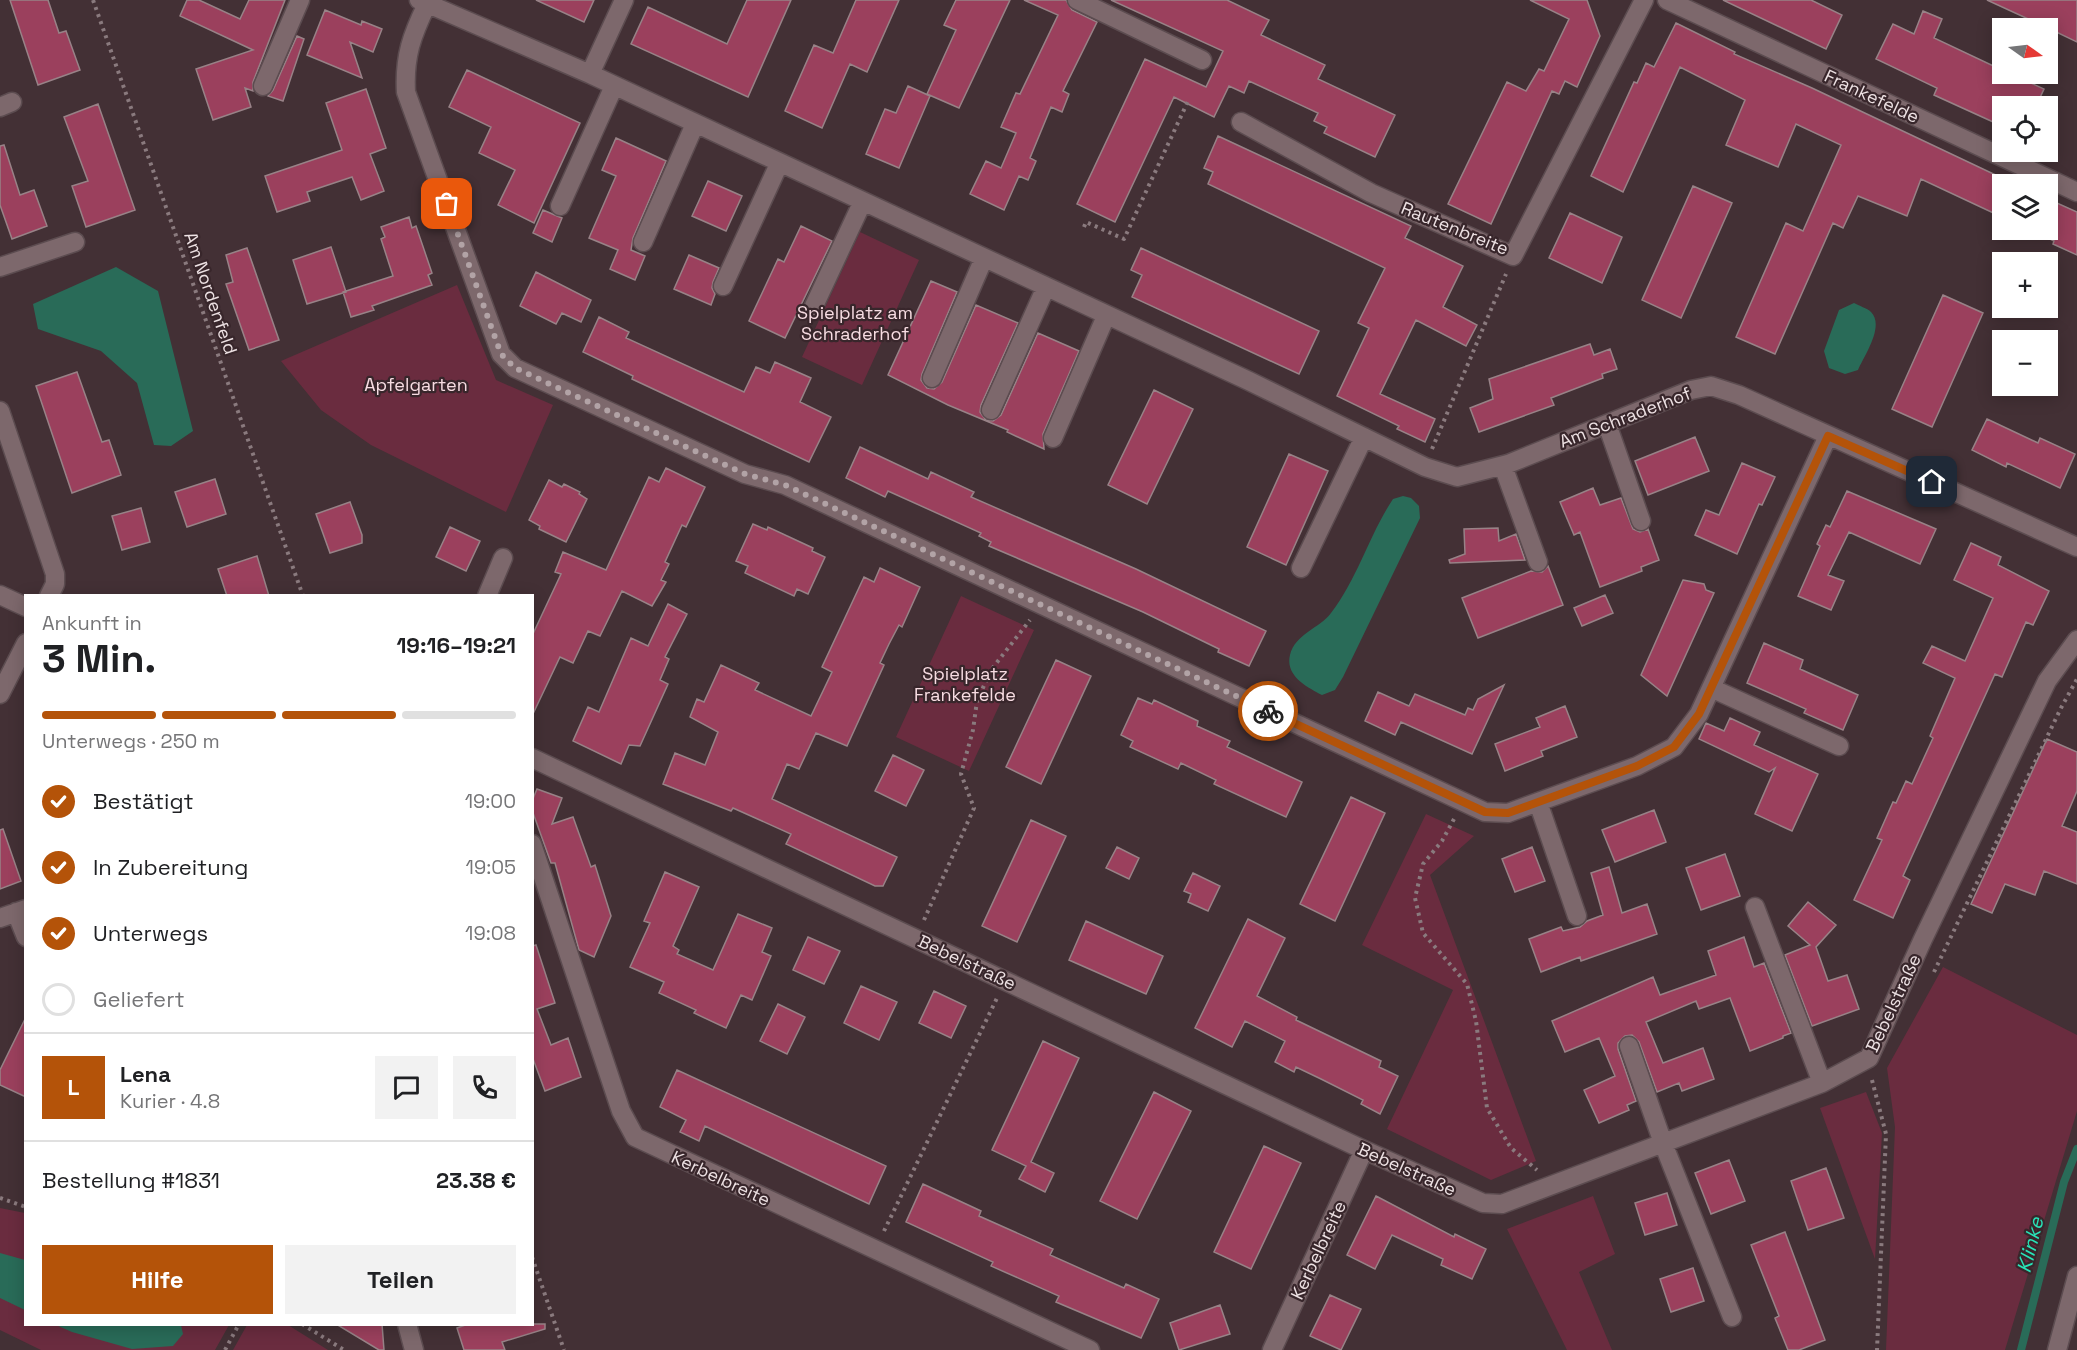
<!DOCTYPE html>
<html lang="de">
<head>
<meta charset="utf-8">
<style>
	:root { --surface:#fff; --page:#f2f2f2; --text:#202124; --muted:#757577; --line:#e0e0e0; --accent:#b45309 }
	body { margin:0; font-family:"Space Grotesk",sans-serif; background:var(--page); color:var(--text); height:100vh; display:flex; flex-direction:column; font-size:22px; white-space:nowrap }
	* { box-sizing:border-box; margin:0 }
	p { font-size:20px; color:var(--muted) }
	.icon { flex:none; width:33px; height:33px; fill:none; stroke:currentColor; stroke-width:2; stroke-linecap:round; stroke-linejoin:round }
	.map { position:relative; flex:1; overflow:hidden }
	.details { position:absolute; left:24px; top:594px; width:510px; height:732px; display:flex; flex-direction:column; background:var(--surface); border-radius:0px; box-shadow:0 3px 15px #0003 }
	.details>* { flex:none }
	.needle { width:39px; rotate:104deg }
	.fabs { position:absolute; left:1992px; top:18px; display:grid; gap:12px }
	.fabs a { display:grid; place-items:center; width:66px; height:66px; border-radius:0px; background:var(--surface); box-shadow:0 3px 15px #0003; font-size:30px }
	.pin { position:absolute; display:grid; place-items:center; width:51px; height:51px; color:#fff; margin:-26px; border-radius:12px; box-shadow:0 3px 9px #0006 }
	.courier { position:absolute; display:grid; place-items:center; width:60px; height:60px; margin:-30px; border:4px solid #b45309; border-radius:50%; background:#fff; color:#222; box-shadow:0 2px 8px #0007 }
	.head em { font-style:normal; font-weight:800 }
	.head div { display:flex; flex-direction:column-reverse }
	.head { display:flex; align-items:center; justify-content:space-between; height:102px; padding:0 18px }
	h1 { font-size:39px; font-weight:800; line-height:45px }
	.bar { display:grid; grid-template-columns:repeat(4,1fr); gap:9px 6px; align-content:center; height:72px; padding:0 18px }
	.bar i { height:8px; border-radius:4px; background:var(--line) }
	.bar .current { background:var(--accent) }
	.bar p { grid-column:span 4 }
	.line { display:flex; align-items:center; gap:15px; padding:0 18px; border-top:2px solid var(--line) }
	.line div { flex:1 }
	.round { display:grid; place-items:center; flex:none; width:63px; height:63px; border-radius:0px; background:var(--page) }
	ol { padding:0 18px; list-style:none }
	li { display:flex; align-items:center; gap:18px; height:66px }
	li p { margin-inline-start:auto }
	li .icon { padding:6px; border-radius:50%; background:var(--accent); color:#fff; stroke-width:4 }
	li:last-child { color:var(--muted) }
	li i { width:33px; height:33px; border:3px solid var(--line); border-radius:50% }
	.button { display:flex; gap:12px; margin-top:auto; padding:12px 18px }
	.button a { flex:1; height:69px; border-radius:0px; background:var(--accent); color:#fff; font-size:24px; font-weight:800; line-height:69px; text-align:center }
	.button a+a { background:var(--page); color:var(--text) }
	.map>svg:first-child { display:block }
	.green { fill:#6a2c3f }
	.water { fill:#296b58 }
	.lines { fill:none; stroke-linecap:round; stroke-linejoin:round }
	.stream { stroke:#296b58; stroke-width:8 }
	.building { fill:#9b405d; stroke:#988287; stroke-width:1.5 }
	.minor-casing { stroke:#5c4c50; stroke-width:21 }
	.path { stroke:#8a7a7e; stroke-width:4; stroke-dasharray:3 4.5; stroke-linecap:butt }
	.minor { stroke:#7d686c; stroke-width:18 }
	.done { stroke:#b2a3a6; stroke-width:6; stroke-dasharray:0 10.8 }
	.route { stroke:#b45309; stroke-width:8 }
	.labels { text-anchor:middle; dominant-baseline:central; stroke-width:4.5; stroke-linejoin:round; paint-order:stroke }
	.street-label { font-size:18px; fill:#ede1e3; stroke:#38262b }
	.park-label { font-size:18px; fill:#f7dce2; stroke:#38262b }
	.water-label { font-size:20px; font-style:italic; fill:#28e4b8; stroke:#38262b }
</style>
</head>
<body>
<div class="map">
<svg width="2077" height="1350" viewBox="0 0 2077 1350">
	<rect width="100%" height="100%" fill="#433035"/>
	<path class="green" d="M860,232L919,260L862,385L802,357Z
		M457,285L496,380L553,405L506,512L371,445L321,410L281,361Z
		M961,596L1034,630L969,771L896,737Z
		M1426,814L1474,836L1430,875L1536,1161L1491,1180L1387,1129L1453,990L1362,945Z
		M1943,967L2077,1035V1111L2005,1350H1886L1895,1127L1887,1068Z
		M1866,1092L1882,1133L1875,1259L1820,1108Z
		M1593,1196L1615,1254L1579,1272L1612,1350H1567L1507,1229Z
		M0,1208L25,1213L26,1324L229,1325L215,1350H41L0,1330Z
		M247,1325H288L328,1350H233Z"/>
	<path class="water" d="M116,267L158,291L193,431L171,446L154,445L137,383L101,351L38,329L33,304Z
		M1854,303C1859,306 1867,308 1871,312C1885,326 1864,356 1858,370L1845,374L1829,368L1824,351L1839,310Z
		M1403,496L1411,498L1419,506L1420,518L1343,677L1335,690L1322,695C1307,687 1285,676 1290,655C1295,634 1320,628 1331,613C1358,578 1369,535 1393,499Z
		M0,1253L25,1260V1310L0,1298Z
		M56,1325H181L183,1334L173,1346L132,1349L72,1332Z"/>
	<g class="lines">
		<path class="stream" d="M2021,1350L2064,1182L2077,1149"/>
	</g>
	<path class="building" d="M10,0H48L59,33L66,31L80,70L38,85Z
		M187,0H199L240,19L249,0H285L253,82V91L245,88L251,107L213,120L196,69L253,50L180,16Z
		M536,0H594L584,22Z
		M747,0H791L748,97L631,44L648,7L727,44Z
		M856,0H899L867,72L850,64L822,128L785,111L814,45L833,53Z
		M956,0H1010L959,108L927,94L956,30L944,25Z
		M1024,0H1066L1072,10L1097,22L1063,91L1069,94L1062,112L1051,107L1030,158L1036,161L1028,180L1019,176L1004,210L970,194L986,161L1001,168L1016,133L1001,127L1016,93L1020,94L1058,15Z
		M1111,0H1227L1269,20L1261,35L1325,65L1318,79L1395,115L1375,157L1324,133L1327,127L1314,121L1318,113L1249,81L1244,93L1229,86L1214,117L1174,97L1115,222L1077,204L1145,59L1206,87L1223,51Z
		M1530,0H1587L1600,36L1577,87L1565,81L1559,94L1552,91L1491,224L1448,204L1507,82L1526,91L1539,69L1544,71L1569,19Z
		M1723,0H1811L1842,15L1826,49Z
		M1987,0H2077V42L2048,28Z
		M325,10L361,25L362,21L382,29L373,52L350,42L362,78L307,55Z
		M1923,11L1942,19L1934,38L2002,70V74H2011L2044,89L2036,106H2002V126L1934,95L1937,88L1876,59L1893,24L1914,34Z
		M1676,23L1735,52L1734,54L1812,88L2002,178V217L1921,179L1907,216L1858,196L1843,228L1833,223L1775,354L1736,337L1786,223L1803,231L1841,145L1796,124L1778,167L1726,145L1745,100L1680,67L1623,192L1591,176L1634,82L1637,83L1646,63L1654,67Z
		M297,36L304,39L283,101L268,96L273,90Z
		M467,70L580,123L534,223L498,205L515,170L479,153L491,127L449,107Z
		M908,86L930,96L899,168L866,154L885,109L896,113Z
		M366,89L386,148L370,154L384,191L361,200L352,177L307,192L310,201L277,212L265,176L342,150L326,103Z
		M98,104L135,210L86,227L72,186L88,181L64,117Z
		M1218,136L1411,226L1405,238L1463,266L1443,307L1477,325L1466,346L1416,320L1380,394L1435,419L1425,442L1397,429L1399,426L1337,396L1369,328L1358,323L1385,268L1208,184L1213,172L1204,168Z
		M616,138L666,161L633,238L631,250L645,256L635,280L610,269L618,250L589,238L616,176L602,170Z
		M4,145L20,195L34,190L47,226L12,239L0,205V146Z
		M708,181L742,196L726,231L692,216Z
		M1693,186L1732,203L1681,318L1642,300Z
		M2048,199L2077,212V255L2053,244L2054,241L2048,238Z
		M543,210L562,218L552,242L533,233Z
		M1570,213L1622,237L1602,283L1549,258Z
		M409,217L412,228L416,226L432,273L428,275L432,285L372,306L374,310L351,317L343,292L393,276L381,239L385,237L381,227Z
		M801,226L832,241L785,338L749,321L778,259L784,262Z
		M331,247L346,292L307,304L293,260Z
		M247,248L279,340L249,350L226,284L233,282L226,255Z
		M1141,248L1319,331L1299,374L1132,297L1142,275L1131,270Z
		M689,255L719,268L713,282L712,288L715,294L711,305L674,289Z
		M536,272L591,300L581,322L562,313L556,324L520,306Z
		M931,281L957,292L922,374L921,380L927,388L934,389L942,382L976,305L1018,323L981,405L980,412L986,420L993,421L1001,415L1038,333L1079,351L1043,434L1044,449L1007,432L1008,430L948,405L888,375Z
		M1943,295L1983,313L1932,427L1892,409Z
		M599,317L629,332L626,338L744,392L756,367L770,373L775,362L811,378L800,402L831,417L809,462L632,379L633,376L583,352Z
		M1590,344L1594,355L1610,349L1617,369L1602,374L1603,378L1551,398L1554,405L1479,432L1470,408L1493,399L1489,379Z
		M77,372L102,442L109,440L121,475L72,493L36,386Z
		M1154,390L1193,409L1147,504L1108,485Z
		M1987,419L2038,443L2040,438L2075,454L2060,488L2007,463L2006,467L1972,450Z
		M1695,437L1709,471L1648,495L1635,461Z
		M860,447L928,479L931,472L974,492L971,497L1136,569L1266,631L1249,666L1218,652L1219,649L1143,612L989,546L991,542L979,536L981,533L888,491L885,497L846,478Z
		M1289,454L1328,471L1286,565L1247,547Z
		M1742,463L1775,477L1762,505L1759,504L1737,554L1695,535L1706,510L1719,515Z
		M666,468L705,487L686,527L682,525L665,562L669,564L661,580L666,582L652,606L622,591L600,636L588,631L573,663L560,657L532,716V636L561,574L555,572L563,552L606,570L649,477L659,482Z
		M215,479L226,514L187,527L175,492Z
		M549,480L562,487L564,484L580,492L579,494L587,499L566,542L539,529L540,526L529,520Z
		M1593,488L1600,505L1621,498L1633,529L1640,532L1648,529L1659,560L1641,567L1642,571L1600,587L1580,532L1574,535L1560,502Z
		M1847,491L1936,529L1920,564L1849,532L1828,575L1844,581L1831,610L1798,596L1820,546L1817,544L1826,525L1830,527Z
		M350,502L362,535V543L330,553L316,514Z
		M141,508L150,542L122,550L112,516Z
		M753,524L767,530L768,527L813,548L812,551L825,557L808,594L797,589L794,596L745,573L748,566L736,561Z
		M450,527L480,541L466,571L436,557Z
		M1498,528L1499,541L1516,534L1525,560L1450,563L1449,560L1465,554L1464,529Z
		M1971,543L2001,557L1998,565L2049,591L2033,625L2026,622L2002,677L1995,674L1903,876L1910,880L1893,918L1854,900L1882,840L1877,838L1893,802L1896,803L1906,781L1912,784L1933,738L1930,736L1955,678L1923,663L1932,646L1965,661L1993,598L1954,580Z
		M257,556L269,596H227L218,569Z
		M1548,566L1563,605L1478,638L1462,598L1531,571L1542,572Z
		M880,568L920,587L902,627L899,625L889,644L880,663L884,665L847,746L816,733L799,769L787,764L772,799L897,857L883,886H875L786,844L791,834L733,808L731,811L663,784L675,753L705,765L718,732L690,717L697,699L704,702L721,665L759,683L755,690L811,716L832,672L822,667L864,577L874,582Z
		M1683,580L1704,584L1706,590L1714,593L1667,696L1641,675Z
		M1605,595L1613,613L1582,626L1574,608Z
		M668,604L687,614L665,657L669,659L660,680L668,684L640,746L629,745L621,764L573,741L588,707L599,712L631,638L648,646Z
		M1764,643L1803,660L1800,669L1858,695L1843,730L1804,713L1806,709L1747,683Z
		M1056,660L1091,676L1041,784L1006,767Z
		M1504,685L1472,754L1401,722L1395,735L1365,721L1378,692L1409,706L1415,694L1465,715L1468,708L1473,710L1478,699Z
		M1138,698L1152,704L1154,700L1198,721L1197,726L1230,741L1227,747L1302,782L1286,817L1214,784L1216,780L1181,763L1178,769L1130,747L1133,741L1121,735Z
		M1565,706L1577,737L1541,751L1543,756L1505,771L1495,744L1540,727L1536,718Z
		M1730,718L1760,732L1754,745L1818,774L1792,831L1755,814L1775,768L1769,772L1699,739L1706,723L1724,731Z
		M2047,739L2077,752V791L2062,826L2077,832V884L2044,871L2035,895L2005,884L1992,913L1971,904Z
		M893,755L924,770L906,806L875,791Z
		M537,789L562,798L552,824L573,817L591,867L595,865L611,916L594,957L579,950L555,863H551L532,810V801Z
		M1351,797L1385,813L1335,921L1300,904Z
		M1654,810L1666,842L1615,862L1602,830Z
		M1031,820L1066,836L1017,942L982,926Z
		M3,829L21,881L0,889V830Z
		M1117,847L1139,858L1129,879L1106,868Z
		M1532,847L1545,881L1515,892L1502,859Z
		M1725,854L1740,896L1701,910L1686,868Z
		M1609,867L1622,913L1647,904L1657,934L1581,961L1580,957L1541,972L1529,939L1561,927L1563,931L1580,927L1587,921L1603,915L1591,873Z
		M665,872L699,887L673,946L679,950L677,954L713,970L738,914L772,928L762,952L771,956L752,1000L741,995L726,1028L694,1013L696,1010L659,993L664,982L630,967L650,923L644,921Z
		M1193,873L1220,886L1208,911L1188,902L1191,894L1184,891Z
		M1808,902L1836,925L1816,947L1828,981L1847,975L1859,1009L1812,1026L1785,955L1810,945L1788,926Z
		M1248,919L1285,938L1257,996L1297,1017L1296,1020L1381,1061L1379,1067L1398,1076L1380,1114L1361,1104L1363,1100L1321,1079L1296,1067L1294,1072L1275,1062L1285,1041L1245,1021L1232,1047L1195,1028Z
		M1086,921L1163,956L1146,994L1069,960Z
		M808,937L840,951L824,984L793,970Z
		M1744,937L1754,967L1764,963L1791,1033L1783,1036V1038L1750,1051L1730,998L1699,1009L1696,1001L1646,1022L1663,1063L1703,1048L1714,1079L1682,1091L1679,1083L1657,1092L1639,1042L1632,1035L1625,1036L1618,1043V1049L1636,1101L1627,1105L1629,1110L1599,1123L1584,1090L1615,1076L1599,1038L1565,1052L1552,1021L1653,977L1660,995L1716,975L1708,951Z
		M536,945L555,1003L537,1009L551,1045L568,1038L581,1077L545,1091L532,1056V946Z
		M861,986L897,1002L879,1040L844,1023Z
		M934,991L966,1006L951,1038L919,1023Z
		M778,1004L805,1017L787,1054L760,1041Z
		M26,1017V1097L0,1085V1070Z
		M1043,1041L1079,1058L1031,1162L1054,1173L1045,1192L1019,1179L1026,1166L992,1150Z
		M677,1070L886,1166L869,1204L705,1126L699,1141L680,1132L686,1120L660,1107Z
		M1154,1092L1191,1111L1137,1219L1100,1201Z
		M1264,1146L1301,1163L1251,1269L1214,1252Z
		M1729,1160L1745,1201L1711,1214L1695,1173Z
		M1826,1168L1844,1218L1808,1230L1791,1181Z
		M923,1184L981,1211L979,1216L1053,1249L1050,1255L1124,1288L1126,1284L1159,1299L1141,1338L1056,1302L1059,1296L991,1266L993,1262L906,1222Z
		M1667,1193L1677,1225L1645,1235L1635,1203Z
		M1376,1196L1454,1237L1455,1234L1486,1249L1472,1279L1441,1265L1443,1259L1392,1235L1375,1269L1347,1255Z
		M1785,1232L1825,1340L1799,1350H1788L1775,1318L1779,1316L1751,1245Z
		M1693,1268L1704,1301L1671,1312L1660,1279Z
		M1330,1295L1361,1309L1341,1350L1310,1336Z
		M1220,1305L1230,1334L1179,1350L1170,1323Z
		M336,1324H382L384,1350H379Z
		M468,1324H545V1329L502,1342L505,1350H464L457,1328Z"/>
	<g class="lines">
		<g class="minor-casing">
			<path id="minor" d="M419,0L590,74L1249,381L1425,467L1457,477L1508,464L1691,390L1711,386L1739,395L2077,547
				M1077,0L1202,60
				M1667,0L2077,192
				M427,4C412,35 404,56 406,92L501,354L515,368L745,474L785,485L1485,812L1508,813L1637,766L1674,747L1699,714L1828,436
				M590,74L624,0
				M263,86L300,0
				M0,107L12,102
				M1241,122L1371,193L1513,256L1644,0
				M560,206L614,86
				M643,242L695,124
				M0,267L75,242
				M723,286L779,164
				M814,306L862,203
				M932,378L984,258
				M991,410L1046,287
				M0,411L55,574V584L49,596
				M1607,424L1641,521
				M1053,438L1106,316
				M1503,466L1538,562
				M1301,568L1364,437
				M0,595L26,607
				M487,596L503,558
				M1711,688L1839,746
				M0,694L26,643
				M532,758L1364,1150L1483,1203L1502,1204L1822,1083L1869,1058L1923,939L2047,681L2077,640
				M1538,802L1577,916
				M532,844L621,1111L635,1137L1090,1350
				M1755,907L1822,1083
				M16,912L26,937
				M0,918L26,909
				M1629,1046L1663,1143L1732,1317
				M407,1324L414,1350
				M1272,1350L1364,1150
				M2057,1350L2077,1276"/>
		</g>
		<path class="path" d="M93,0L303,596
			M1084,227L1086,222L1124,239L1189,99
			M1432,449L1506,274
			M1454,819L1442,841L1423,864L1415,898L1423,933L1467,984L1476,1021L1487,1108L1511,1148L1537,1170
			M924,920L974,808L961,774L973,730L977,701L991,670L1030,620
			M1934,972L2061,708L2077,679
			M1872,1080L1886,1134L1877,1350
			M0,1198L26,1207
			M884,1231L997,998
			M532,1257L564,1350
			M302,1324L344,1350
			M225,1350L239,1324"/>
		<use href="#minor" class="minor"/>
	</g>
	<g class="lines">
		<path class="done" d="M447,204L501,354L515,368L745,474L785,485L1268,711"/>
		<path class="route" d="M1268,711L1485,812L1508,813L1637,766L1674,747L1699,714L1828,436L1932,482"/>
	</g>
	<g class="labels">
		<g class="street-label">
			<text transform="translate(1872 96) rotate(25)">Frankefelde</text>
			<text transform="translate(1455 228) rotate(22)">Rautenbreite</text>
			<text transform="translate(211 293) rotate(71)">Am Nordenfeld</text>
			<text transform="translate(1625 417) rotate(-21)">Am Schraderhof</text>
			<text transform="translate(967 962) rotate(25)">Bebelstraße</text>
			<text transform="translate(1893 1003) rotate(-65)">Bebelstraße</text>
			<text transform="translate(1407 1169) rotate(24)">Bebelstraße</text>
			<text transform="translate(721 1178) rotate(25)">Kerbelbreite</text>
			<text transform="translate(1318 1250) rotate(-65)">Kerbelbreite</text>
		</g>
		<g class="park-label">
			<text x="855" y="312">Spielplatz am<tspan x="855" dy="21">Schraderhof</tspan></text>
			<text x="416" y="384">Apfelgarten</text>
			<text x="965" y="673">Spielplatz<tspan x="965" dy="21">Frankefelde</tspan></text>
		</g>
		<g class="water-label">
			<text transform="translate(2030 1245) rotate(-76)">Klinke</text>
		</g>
	</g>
</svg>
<div class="fabs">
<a><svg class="needle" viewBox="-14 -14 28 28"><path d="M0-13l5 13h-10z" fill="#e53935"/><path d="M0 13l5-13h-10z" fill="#757577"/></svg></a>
<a><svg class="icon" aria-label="locate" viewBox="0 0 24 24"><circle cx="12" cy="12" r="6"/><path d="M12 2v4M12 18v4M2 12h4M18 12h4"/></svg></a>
<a><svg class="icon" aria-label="layers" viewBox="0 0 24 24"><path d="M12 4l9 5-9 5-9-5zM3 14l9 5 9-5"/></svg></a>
<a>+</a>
<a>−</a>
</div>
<div class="pin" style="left:447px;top:204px;background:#ea580c"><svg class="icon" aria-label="bag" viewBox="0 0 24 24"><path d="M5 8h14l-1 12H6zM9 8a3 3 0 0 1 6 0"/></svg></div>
<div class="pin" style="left:1932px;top:482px;background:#1f2937"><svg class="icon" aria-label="home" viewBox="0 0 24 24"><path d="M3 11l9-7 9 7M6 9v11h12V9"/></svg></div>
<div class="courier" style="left:1268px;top:711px"><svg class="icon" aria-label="bike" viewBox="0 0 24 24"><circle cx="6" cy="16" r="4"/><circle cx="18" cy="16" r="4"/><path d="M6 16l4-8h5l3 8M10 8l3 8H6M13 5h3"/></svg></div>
<section class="details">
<div class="head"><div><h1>3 Min.</h1><p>Ankunft in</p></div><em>19:16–19:21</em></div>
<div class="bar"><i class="current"></i><i class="current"></i><i class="current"></i><i></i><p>Unterwegs · 250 m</p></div>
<ol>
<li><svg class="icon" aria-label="check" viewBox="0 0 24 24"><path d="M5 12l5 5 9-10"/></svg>Bestätigt<p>19:00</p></li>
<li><svg class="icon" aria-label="check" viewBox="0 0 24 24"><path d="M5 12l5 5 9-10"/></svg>In Zubereitung<p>19:05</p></li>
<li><svg class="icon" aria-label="check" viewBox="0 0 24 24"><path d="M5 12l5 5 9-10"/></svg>Unterwegs<p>19:08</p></li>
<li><i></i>Geliefert</li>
</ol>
<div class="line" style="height:108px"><b class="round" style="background:var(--accent);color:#fff">L</b><div><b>Lena</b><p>Kurier · 4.8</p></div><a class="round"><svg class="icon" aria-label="chat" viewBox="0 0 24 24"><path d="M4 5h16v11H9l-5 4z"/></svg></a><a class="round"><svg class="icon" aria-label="phone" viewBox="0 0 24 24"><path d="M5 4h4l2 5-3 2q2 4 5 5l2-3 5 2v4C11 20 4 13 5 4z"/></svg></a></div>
<div class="line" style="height:78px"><div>Bestellung #1831</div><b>23.38 €</b></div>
<div class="button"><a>Hilfe</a><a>Teilen</a></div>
</section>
</div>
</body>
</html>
